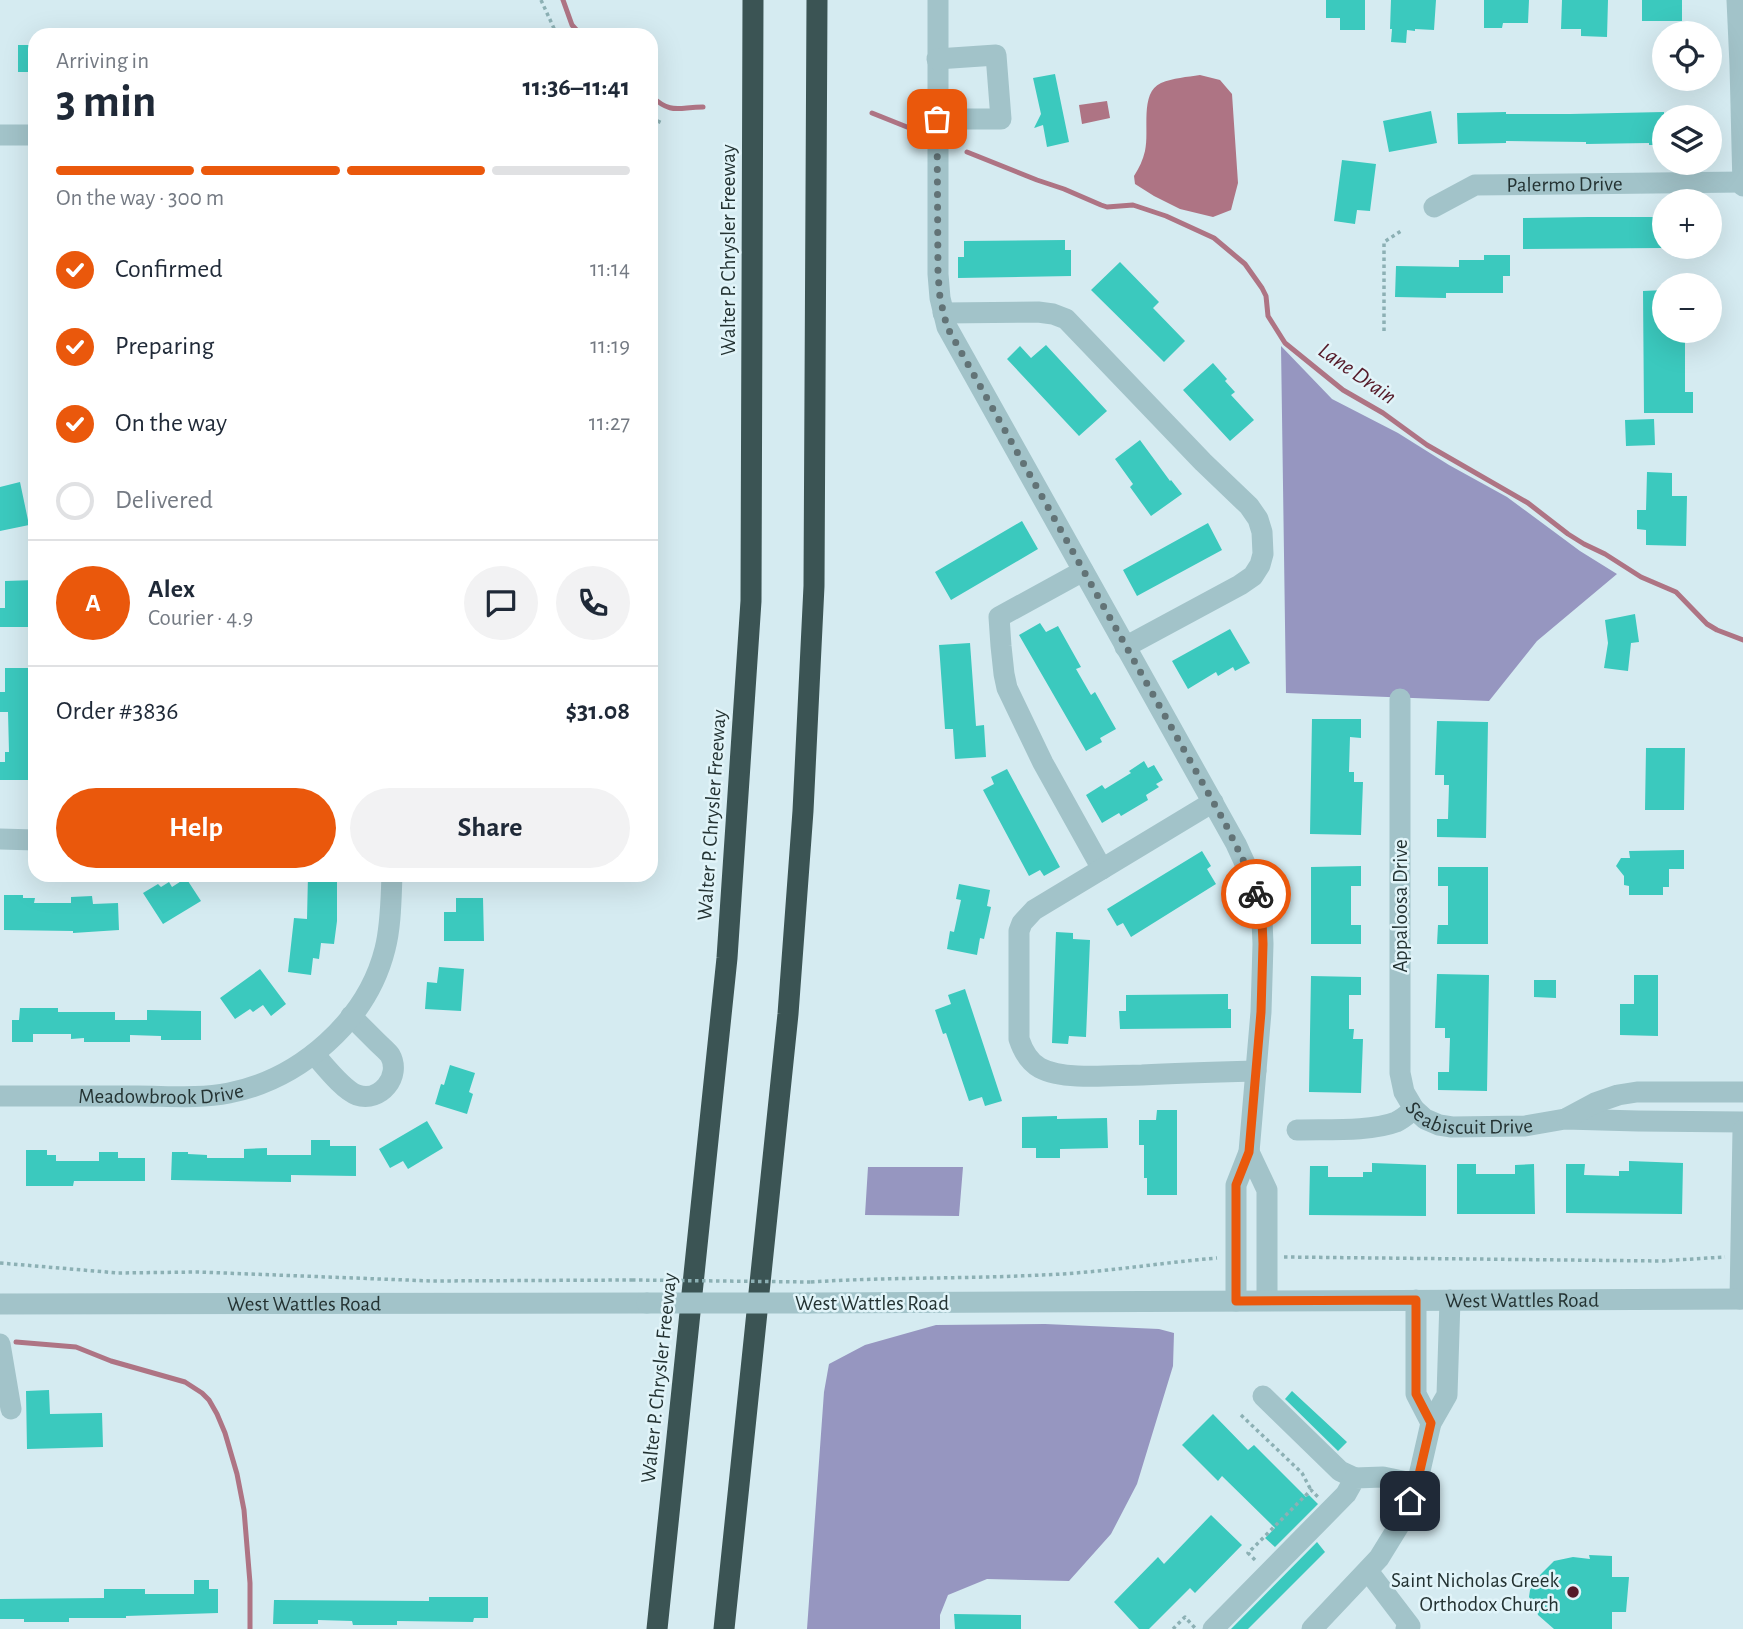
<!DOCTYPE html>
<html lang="en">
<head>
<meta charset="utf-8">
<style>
	:root { --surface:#fff; --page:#f2f2f3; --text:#1f2937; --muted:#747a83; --line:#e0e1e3; --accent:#ea580c }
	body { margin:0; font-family:"Alegreya Sans",sans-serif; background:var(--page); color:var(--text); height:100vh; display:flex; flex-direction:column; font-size:26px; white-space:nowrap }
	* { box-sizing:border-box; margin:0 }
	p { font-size:23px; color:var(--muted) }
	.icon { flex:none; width:38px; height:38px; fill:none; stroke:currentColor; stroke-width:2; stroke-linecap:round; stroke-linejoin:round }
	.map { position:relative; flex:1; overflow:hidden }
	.drawer { position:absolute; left:28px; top:28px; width:630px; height:854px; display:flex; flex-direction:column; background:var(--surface); border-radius:21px; box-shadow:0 7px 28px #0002 }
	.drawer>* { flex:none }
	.controls { position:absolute; left:1652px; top:21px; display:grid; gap:14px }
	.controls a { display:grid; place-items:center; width:70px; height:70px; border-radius:50%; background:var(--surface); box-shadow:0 7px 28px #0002; font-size:35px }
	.pin { position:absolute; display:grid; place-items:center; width:60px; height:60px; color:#fff; margin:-30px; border-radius:14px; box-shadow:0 4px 10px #0006 }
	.courier { position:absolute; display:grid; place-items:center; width:70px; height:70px; margin:-35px; border:5px solid #ea580c; border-radius:50%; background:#fff; color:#222; box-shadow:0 2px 9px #0007 }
	.headline em { font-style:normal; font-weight:600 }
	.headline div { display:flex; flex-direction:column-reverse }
	.headline { display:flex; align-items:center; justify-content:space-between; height:119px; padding:0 28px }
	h1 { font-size:46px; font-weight:600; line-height:52px }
	.bar { display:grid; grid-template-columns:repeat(4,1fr); gap:10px 7px; align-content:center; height:84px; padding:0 28px }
	.bar i { height:9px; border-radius:5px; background:var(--line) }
	.bar .selected { background:var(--accent) }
	.bar p { grid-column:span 4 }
	.line { display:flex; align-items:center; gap:18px; padding:0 28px; border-top:2px solid var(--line) }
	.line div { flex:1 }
	.round { display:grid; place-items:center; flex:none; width:74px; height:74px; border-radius:37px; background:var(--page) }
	ol { padding:0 28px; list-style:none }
	li { display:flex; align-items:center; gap:21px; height:77px }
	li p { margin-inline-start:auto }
	li .icon { padding:7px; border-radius:50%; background:var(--accent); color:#fff; stroke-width:4 }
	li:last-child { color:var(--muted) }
	li i { width:38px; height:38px; border:4px solid var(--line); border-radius:50% }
	.action { display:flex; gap:14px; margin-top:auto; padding:14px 28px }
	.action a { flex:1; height:80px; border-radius:42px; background:var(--accent); color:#fff; font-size:28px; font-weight:600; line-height:80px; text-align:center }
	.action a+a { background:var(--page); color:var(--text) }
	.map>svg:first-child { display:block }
	.green { fill:#9696c0 }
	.water { fill:#ae7484 }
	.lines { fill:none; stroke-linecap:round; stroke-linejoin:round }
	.stream { stroke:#ae7484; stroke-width:5 }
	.building { fill:#3bc9be }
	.path { stroke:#8cb0b4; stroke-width:3.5; stroke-dasharray:3.5 3.5; stroke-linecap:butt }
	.minor { stroke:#a2c3c9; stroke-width:21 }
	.highway { stroke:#3b5454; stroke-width:21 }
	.path-bridge { stroke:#8cb0b4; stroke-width:3.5; stroke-dasharray:3.5 3.5; stroke-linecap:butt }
	.minor-bridge { stroke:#a2c3c9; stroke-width:21 }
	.done { stroke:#627376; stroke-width:7; stroke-dasharray:0 12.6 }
	.route { stroke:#ea580c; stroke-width:9 }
	.poi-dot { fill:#551a29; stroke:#e1f4f9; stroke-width:2.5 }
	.labels { text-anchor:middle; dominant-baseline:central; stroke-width:5; stroke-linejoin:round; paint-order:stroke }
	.street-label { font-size:21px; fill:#243333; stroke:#e1f4f9 }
	.poi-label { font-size:21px; fill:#243333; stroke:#e1f4f9; text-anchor:end }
	.water-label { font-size:23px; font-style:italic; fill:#551a29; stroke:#e1f4f9 }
</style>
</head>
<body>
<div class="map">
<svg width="1743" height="1629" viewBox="0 0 1743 1629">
	<rect width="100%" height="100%" fill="#d5ebf1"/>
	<path class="green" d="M1281,346L1332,399L1398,433L1449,465L1507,497L1580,551L1617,574L1537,641L1489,701L1286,693Z
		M868,1167H963L959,1216L865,1215Z
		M1045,1324L1159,1329L1174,1333L1173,1366L1137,1484L1111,1534L1069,1581L987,1579L948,1595L940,1615V1629H807L824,1392L829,1364L865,1345L936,1325Z"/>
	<path class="water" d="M1200,75L1220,80L1232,94L1238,183L1231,210L1213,217L1180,209L1154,196L1135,184L1134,176C1139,168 1143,160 1145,151C1150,131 1139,93 1161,83C1173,78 1187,77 1200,75Z
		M1107,101L1110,118L1082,124L1079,105Z"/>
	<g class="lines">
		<path class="stream" d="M563,0L572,25L581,35
			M651,96C672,115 678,107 703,107
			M872,113L907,127
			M967,152L1037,180L1064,189L1101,205L1107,207L1133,205L1166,216L1214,238L1245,264L1262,288L1266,296L1268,316L1285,343L1343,390L1383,413L1427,445L1528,503L1568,534L1584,544L1605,554L1641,577L1676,592L1707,624L1717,630L1743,640
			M16,1342L76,1347L111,1361L185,1382L202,1393L209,1400L217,1414L225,1433L237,1474L244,1510L250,1583V1629"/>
	</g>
	<path class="building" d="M1326,0H1365V30H1340V18H1326Z
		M1391,0H1436L1434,30L1415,29V31L1407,30L1406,43L1391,42L1392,29H1390Z
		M1484,0H1529L1528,23H1503L1502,28H1484Z
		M1562,0H1608L1607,37L1581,36V29H1561Z
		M1642,0H1682V21H1642Z
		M18,45H35V72H18Z
		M1055,74L1069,142L1047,147L1043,125L1034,128L1041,114L1033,78Z
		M1431,111L1437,143L1389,152L1383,121Z
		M1506,112V114H1570L1664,112V145H1649V143L1586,144V142L1506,141V143L1458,144L1457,113Z
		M1342,160L1376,164L1370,211L1357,210L1355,224L1334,221Z
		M1588,217H1664V248L1523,249V218Z
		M1065,240V250H1071V276L958,278V257H964V241Z
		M1484,255H1510V276H1503V293H1446V298L1395,297L1396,266L1459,267V260H1484Z
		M1120,262L1159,302L1153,308L1185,341L1164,362L1091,290Z
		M1664,290V331H1685V392H1693V413H1644L1643,291Z
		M1046,345L1107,411L1079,436L1007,359L1020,346L1031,358Z
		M1213,363L1227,379L1225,381L1235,392L1231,395L1254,420L1230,441L1183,390Z
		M1654,419L1655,445L1626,446L1625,420Z
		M1140,440L1170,481L1171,480L1182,494L1151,516L1130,487L1133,484L1115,459Z
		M1647,472L1672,473V496H1687L1686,546L1646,545V530L1637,529V510H1646Z
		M20,482L29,525L0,531V487Z
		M1022,521L1038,549L951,600L935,572Z
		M1208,523L1222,550L1137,596L1123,570Z
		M35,580V627H0V608H5V581Z
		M1635,614L1639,642L1631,643L1628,671L1604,668L1608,643L1605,620Z
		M1040,623L1046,632L1058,626L1081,667L1076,669L1091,695L1095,692L1116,729L1100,738L1102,742L1086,751L1019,635Z
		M1230,629L1250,663L1235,671L1233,667L1218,676L1216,672L1188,689L1172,661Z
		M970,643L976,726L984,725L986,757L955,759L953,729H945L939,645Z
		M5,668H35V780H0V762H5V752H9L8,712H0V692H5Z
		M1312,719H1361V738L1350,737L1349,772H1354V782H1363L1361,835L1310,834Z
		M1437,721L1488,722L1486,838L1437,837V819H1448L1449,785H1444V775H1435Z
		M1646,748H1685L1684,810H1645Z
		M1144,761L1148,768L1154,765L1163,780L1156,784L1159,787L1146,795L1148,800L1121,816L1119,813L1102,823L1086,795L1102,785L1105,789L1131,773L1129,771Z
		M1007,769L1060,867L1044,876L1040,870L1029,876L983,790L994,784L991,777Z
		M1684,850V869H1669V887H1663V895H1629V886L1624,885V876L1616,866L1621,858H1630L1629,851Z
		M1202,851L1211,866L1207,869L1216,884L1131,937L1123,923L1117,926L1107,909Z
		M1361,866V886H1351V925H1361V944H1311V867Z
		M1438,867H1488V944H1437L1438,925H1448V886H1438Z
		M308,875H337V921L334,944L321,943L319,959L313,958L311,975L288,972L294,918L307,919Z
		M186,878L201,901L163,924L143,893L158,884L161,887L169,882L172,887Z
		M959,884L990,890L987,906L991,907L984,939L980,938L977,955L947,949L950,931L954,932L961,900L956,899Z
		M4,895H23V898H35L34,903H71V897L92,896L93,904L118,903L119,930L73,933V931L4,930Z
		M456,898H483L484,941H444V912H456Z
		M1056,932L1073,933V939L1090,940L1086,1037L1069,1036L1068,1044L1052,1043Z
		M439,967L464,969L461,1011L425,1009L427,982L437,983Z
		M260,969L286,1004L271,1016L263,1005L253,1012L250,1009L235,1019L220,998Z
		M1437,974L1489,975L1487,1091L1438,1090V1072H1449L1450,1038H1445V1028H1435Z
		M1634,975H1658V1036L1620,1035V1004H1634Z
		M1311,976L1361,977V995H1349V1029H1354L1353,1039H1363L1361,1093L1309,1092Z
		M1534,980H1556V998L1534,997Z
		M965,989L1002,1101L985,1106L982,1097L969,1101L946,1033L943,1034L935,1010L951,1004L948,995Z
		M1228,994V1009H1231V1028L1120,1029L1119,1011H1126V995Z
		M20,1008H58V1012H115V1020H147V1010L201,1011V1040H161V1036L130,1035V1042H84V1038L71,1039V1034H33V1042H12V1020H19Z
		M450,1065L475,1073L469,1092L473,1094L467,1114L435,1104L441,1084L444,1085Z
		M1157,1110H1177V1195H1147V1178H1144V1145H1139V1120H1156Z
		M1057,1116V1119L1107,1118L1108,1148L1060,1149V1158H1036V1148H1022V1117Z
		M427,1121L443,1148L408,1169L403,1161L390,1168L379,1149Z
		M311,1140H330V1146H356V1176L291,1175V1182L171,1180L172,1152H188V1154L207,1155V1158H244V1149L267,1148V1155H311Z
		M26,1150H47V1155H56V1161H99V1152H118V1158H145V1181H74L73,1186H26Z
		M1629,1161L1683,1163L1682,1214L1566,1213V1164H1585L1584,1175L1619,1176V1171H1629Z
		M1372,1163L1426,1165V1216L1309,1215L1310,1166H1328V1177H1363V1172H1372Z
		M1457,1164H1476V1174H1515V1165L1534,1164L1535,1214H1457Z
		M49,1390L50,1414L102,1413L103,1447L27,1449L26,1391Z
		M1292,1391L1347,1442L1338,1451L1285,1399Z
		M1213,1414L1248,1450L1254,1445L1306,1497L1309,1495L1318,1504L1275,1547L1265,1538L1275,1528L1222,1476L1218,1481L1182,1445Z
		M1211,1515L1242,1545L1195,1593L1190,1588L1149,1629H1139L1114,1602L1158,1557L1164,1564Z
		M1317,1542L1325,1552L1248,1629H1231Z
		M1589,1555L1612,1556V1577H1629L1626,1612H1612V1629H1554L1538,1615L1535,1606L1529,1597L1530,1590L1541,1574L1554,1561L1573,1557L1590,1559Z
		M194,1580H209V1589H218V1613L126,1616V1618H69V1622H24V1619H0V1599L104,1598V1589H145V1594H194Z
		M429,1597H488V1618H474L473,1622L397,1621V1625H353L352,1621L318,1620V1624H273L274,1600L429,1601Z
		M954,1614L1021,1615V1629H955Z"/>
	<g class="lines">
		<path class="path" d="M541,0L557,35
			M651,118L662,123
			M1384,331V242L1401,231
			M1284,1257L1660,1261L1725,1257
			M0,1263L118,1273L198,1272L432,1281L632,1280
			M811,1282C887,1277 964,1279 1041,1275C1100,1273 1158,1263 1217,1258
			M1241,1415L1302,1473L1311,1490
			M1255,1560L1248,1553L1311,1490L1318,1497
			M1173,1629L1185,1617L1195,1628"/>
		<g class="minor">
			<path d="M938,0V274L940,298L947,327L1236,844L1248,870L1258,898L1262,920L1263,944L1261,1012L1249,1152L1236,1185V1301"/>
			<path d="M1737,0L1740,65L1743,186"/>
			<path d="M937,119H1001L996,55L937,59"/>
			<path d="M0,135H35"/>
			<path id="s1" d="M1434,207L1475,185L1743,182"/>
			<path d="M943,313L1038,312L1053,314L1066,319L1203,462L1249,506L1258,519L1262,532L1263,554L1260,565L1253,576L1240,585L1125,647"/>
			<path d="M1083,571L999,617L1001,646L1004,674L1007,688L1043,763L1102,869"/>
			<path id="s2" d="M1400,699V1073L1404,1092L1414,1109L1425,1119L1439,1125L1452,1127L1525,1126L1565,1119L1638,1121L1743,1122"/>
			<path d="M1213,802L1034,910L1022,923L1019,931V1039C1023,1051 1029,1062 1040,1068C1064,1081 1115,1075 1142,1075C1180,1073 1218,1072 1256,1071"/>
			<path d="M0,839L35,840"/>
			<path d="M314,1054C324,1065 343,1090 357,1095C380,1103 402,1076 390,1055C387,1051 382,1047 378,1043C369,1034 360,1025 351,1016"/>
			<path id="s3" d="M0,1096C46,1096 92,1096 138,1096C168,1096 199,1099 229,1093C300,1079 367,1021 385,949C391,926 391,899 392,875"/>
			<path d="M1567,1118L1595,1103L1618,1095L1637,1092H1743"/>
			<path d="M1297,1130C1325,1129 1370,1132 1396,1122C1403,1119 1408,1114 1414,1109"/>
			<path d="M1249,1152L1267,1190V1300"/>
			<path d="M1740,1299L1743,1130"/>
			<path d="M1416,1300V1394L1431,1423"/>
			<path id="s4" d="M808,1303L1743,1299"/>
			<path id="s5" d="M0,1304L647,1303"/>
			<path d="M0,1344L11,1409"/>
			<path d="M1263,1396L1340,1471L1355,1478"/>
			<path d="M1368,1571L1410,1626L1406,1629"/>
			<path d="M1213,1629L1346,1494L1355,1478L1383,1477L1417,1484"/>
			<path d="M1312,1629L1379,1558L1403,1519L1417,1484L1431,1423L1447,1395L1450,1300"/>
		</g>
		<path class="highway" d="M657,1629L727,958L751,601L753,0
			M724,1629L788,1014L803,811L814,586L817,0"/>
		<path class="path-bridge" d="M632,1280L811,1282"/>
		<path class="minor-bridge" d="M647,1303H808"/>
	</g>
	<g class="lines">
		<path class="done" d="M937,119L938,274L940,298L947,327L1225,823L1248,870L1256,894"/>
		<path class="route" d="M1256,894L1262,920L1263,944L1261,1012L1249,1152L1236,1185V1301L1416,1300V1394L1431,1423L1417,1483L1410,1501"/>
	</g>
	<circle class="poi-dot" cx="1573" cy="1592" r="7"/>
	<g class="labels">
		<g class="street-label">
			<text stroke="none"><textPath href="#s1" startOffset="136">Palermo Drive</textPath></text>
			<text transform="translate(728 250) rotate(-90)">Walter P. Chrysler Freeway</text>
			<text transform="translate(712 815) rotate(-86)">Walter P. Chrysler Freeway</text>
			<text transform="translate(1400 906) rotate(-90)">Appaloosa Drive</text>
			<text stroke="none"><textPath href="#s3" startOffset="161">Meadowbrook Drive</textPath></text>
			<text stroke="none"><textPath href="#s2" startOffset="472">Seabiscuit Drive</textPath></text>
			<text stroke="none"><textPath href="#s4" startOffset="714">West Wattles Road</textPath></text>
			<text stroke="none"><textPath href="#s5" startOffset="304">West Wattles Road</textPath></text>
			<text x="872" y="1303">West Wattles Road</text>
			<text transform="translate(659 1378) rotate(-84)">Walter P. Chrysler Freeway</text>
		</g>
		<g class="poi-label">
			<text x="1559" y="1580">Saint Nicholas Greek<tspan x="1559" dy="24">Orthodox Church</tspan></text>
		</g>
		<g class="water-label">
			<text transform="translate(1357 374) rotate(35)">Lane Drain</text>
		</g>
	</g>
</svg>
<div class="controls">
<a><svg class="icon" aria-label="locate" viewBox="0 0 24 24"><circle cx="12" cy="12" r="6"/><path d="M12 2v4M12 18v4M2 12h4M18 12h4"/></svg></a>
<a><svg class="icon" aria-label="layers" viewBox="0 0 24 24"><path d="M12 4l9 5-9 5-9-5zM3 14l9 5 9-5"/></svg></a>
<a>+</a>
<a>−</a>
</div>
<div class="pin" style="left:937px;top:119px;background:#ea580c"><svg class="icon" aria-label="bag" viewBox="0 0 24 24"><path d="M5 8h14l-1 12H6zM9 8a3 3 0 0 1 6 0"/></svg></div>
<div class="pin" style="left:1410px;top:1501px;background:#1f2937"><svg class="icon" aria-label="home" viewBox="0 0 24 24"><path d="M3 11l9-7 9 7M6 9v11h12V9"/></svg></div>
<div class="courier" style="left:1256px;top:894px"><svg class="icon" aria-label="bike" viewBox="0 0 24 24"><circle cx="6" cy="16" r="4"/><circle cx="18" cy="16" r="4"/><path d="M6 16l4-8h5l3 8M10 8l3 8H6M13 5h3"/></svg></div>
<section class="drawer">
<div class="headline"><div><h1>3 min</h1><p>Arriving in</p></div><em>11:36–11:41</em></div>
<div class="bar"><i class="selected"></i><i class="selected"></i><i class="selected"></i><i></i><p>On the way · 300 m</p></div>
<ol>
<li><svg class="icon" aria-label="check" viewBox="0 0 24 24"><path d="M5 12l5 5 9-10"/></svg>Confirmed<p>11:14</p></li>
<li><svg class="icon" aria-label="check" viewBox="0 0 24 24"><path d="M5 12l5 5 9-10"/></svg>Preparing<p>11:19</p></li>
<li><svg class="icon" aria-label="check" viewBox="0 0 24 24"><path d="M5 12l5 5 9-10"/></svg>On the way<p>11:27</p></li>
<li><i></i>Delivered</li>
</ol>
<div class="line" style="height:126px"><b class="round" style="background:var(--accent);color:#fff">A</b><div><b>Alex</b><p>Courier · 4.9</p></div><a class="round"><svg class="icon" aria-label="chat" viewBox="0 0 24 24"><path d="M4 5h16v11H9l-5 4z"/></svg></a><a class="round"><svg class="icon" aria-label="phone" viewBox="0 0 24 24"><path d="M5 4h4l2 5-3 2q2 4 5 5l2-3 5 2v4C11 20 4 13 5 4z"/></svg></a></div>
<div class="line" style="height:91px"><div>Order #3836</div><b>$31.08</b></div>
<div class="action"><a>Help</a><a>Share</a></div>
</section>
</div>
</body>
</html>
